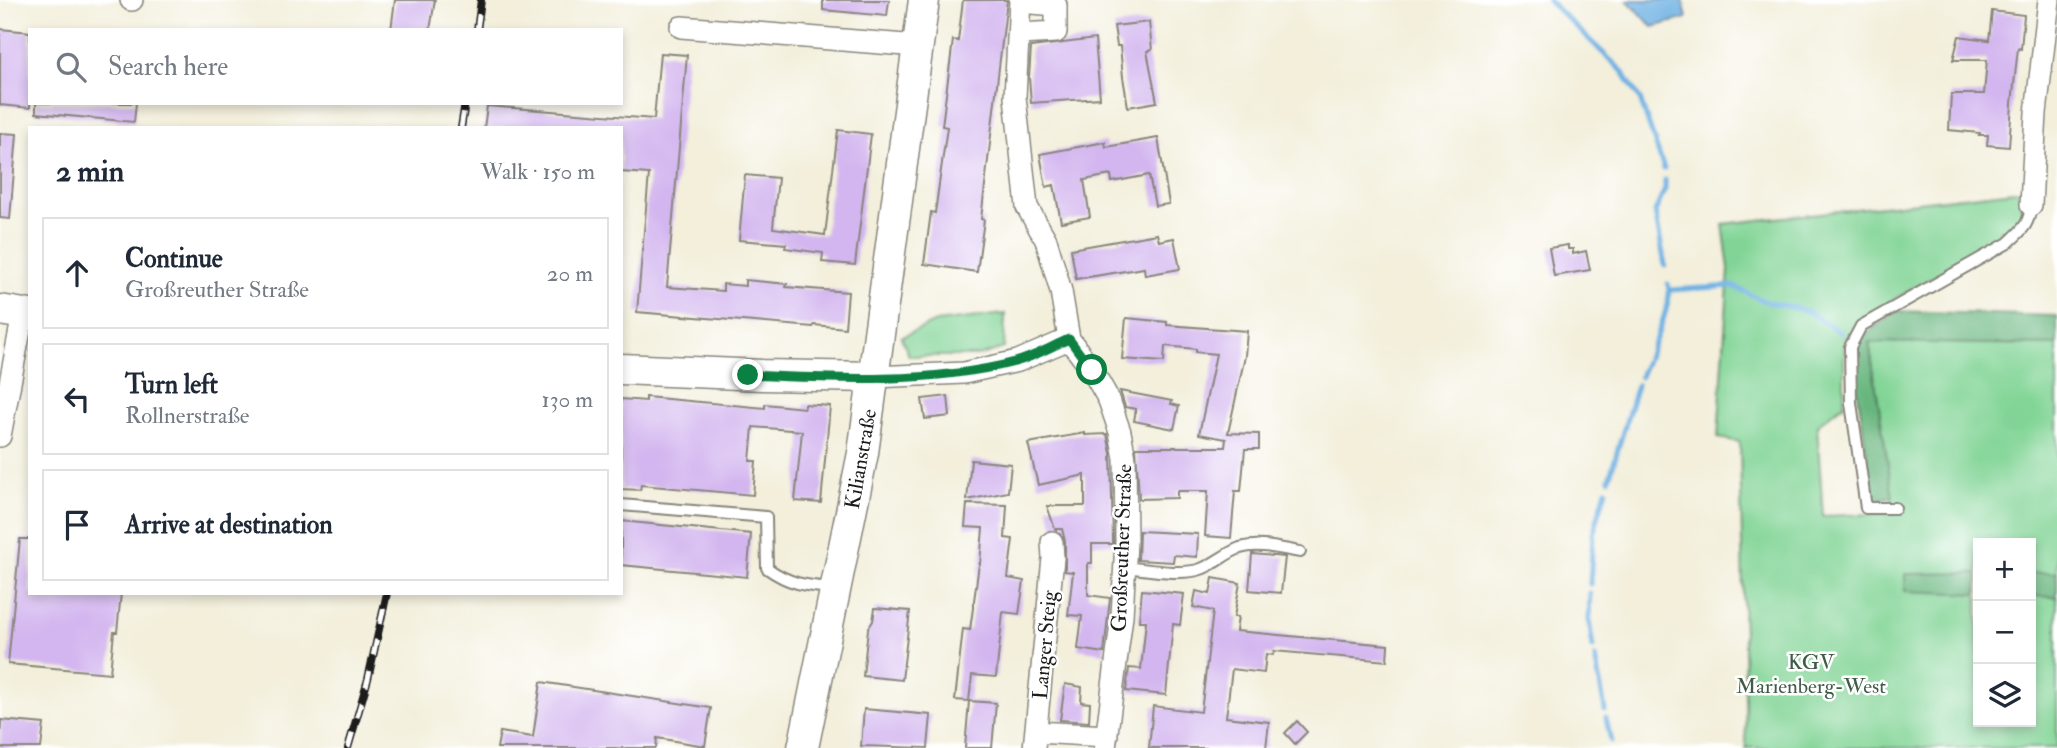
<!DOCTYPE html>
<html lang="en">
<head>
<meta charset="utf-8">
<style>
	body { margin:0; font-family:"IM FELL Double Pica",serif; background:#f6f6f7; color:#1f2937 }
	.controls { position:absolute; right:21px; bottom:21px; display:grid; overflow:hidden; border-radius:0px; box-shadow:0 4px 10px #0003 }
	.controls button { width:63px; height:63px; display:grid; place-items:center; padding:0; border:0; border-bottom:2px solid #e0e1e3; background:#fff; color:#1f2937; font:35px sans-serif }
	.stop { position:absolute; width:21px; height:21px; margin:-16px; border:5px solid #0b8043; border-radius:50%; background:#fff }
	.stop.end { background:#0b8043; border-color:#fff; box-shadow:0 2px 7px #0008 }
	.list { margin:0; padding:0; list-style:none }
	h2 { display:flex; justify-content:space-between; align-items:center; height:91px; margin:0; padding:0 28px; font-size:30px }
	h2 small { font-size:23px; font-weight:400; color:#747a83 }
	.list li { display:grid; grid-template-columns:46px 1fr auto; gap:21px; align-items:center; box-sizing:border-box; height:112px; margin:0 14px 14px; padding:0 14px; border:2px solid #e0e1e3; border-radius:0px }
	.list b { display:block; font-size:26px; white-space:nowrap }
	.list p { margin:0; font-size:23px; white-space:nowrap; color:#747a83 }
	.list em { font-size:23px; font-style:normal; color:#747a83 }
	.icon { flex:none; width:38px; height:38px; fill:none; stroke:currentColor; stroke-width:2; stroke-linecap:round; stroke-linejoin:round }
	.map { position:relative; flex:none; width:2057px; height:748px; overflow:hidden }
	.search { position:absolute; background:#fff; box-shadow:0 4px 10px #0003; left:28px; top:28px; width:595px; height:77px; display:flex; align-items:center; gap:18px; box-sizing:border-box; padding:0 24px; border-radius:0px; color:#747a83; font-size:26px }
	.panel { position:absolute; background:#fff; box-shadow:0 4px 10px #0003; left:28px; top:126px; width:595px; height:469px; border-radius:0px }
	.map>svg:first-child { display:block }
	.green { fill:#81d495; stroke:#4e7858; stroke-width:2; fill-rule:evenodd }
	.forest { fill:#68b67e; stroke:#42694d; stroke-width:2 }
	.water { fill:#6eb1e3; stroke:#456680; stroke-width:2 }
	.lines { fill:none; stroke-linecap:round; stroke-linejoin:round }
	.stream { stroke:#6eb1e3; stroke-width:5 }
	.building { fill:#d3b6ef }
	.lane-casing { stroke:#88867c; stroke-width:14 }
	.street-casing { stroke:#88867c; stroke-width:24 }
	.secondary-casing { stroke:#88867c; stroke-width:33 }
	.lane { stroke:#fff; stroke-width:10 }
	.street { stroke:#fff; stroke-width:21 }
	.secondary { stroke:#fff; stroke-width:30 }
	.rail-casing { stroke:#1c1c1c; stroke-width:8 }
	.rail { stroke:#fff; stroke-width:5; stroke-dasharray:16; stroke-linecap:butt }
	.route { stroke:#0b8043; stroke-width:9 }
	.labels { text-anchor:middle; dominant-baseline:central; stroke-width:5; stroke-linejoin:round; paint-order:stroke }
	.street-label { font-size:21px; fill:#1c1c1c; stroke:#fff }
	.park-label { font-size:21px; fill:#3f5c46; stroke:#fff }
</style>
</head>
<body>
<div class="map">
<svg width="2057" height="748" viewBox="0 0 2057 748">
	<rect width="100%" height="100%" fill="#fff"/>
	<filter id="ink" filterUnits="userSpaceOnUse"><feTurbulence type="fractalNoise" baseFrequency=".0143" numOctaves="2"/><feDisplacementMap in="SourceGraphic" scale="14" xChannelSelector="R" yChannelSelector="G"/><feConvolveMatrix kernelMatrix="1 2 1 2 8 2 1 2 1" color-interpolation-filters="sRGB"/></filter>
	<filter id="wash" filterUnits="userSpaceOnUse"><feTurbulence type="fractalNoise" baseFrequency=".00686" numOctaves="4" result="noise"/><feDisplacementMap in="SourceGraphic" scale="28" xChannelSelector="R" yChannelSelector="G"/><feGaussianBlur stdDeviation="1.57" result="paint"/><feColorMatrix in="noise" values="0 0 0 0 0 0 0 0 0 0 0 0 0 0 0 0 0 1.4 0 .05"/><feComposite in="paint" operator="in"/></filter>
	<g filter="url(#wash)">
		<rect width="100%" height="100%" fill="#f3efdb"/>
		<path class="green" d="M2024,190l-3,33 -22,19 -34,17 -88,50 -33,30v65l-27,21 6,91 71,-3 -25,-171 188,3v403h-311l-6,-306 -22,-4 11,-169 -6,-45zM1978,543h53v179h-53z
			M1005,314l-1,34 -26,8h-69l-8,-19 35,-15z"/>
		<path class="forest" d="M1895,311l162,5v29l-188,-3 24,155 -20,3 -19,-134 7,-28z
			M1978,573v21l-73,-3v-17z
			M2031,573h26v24l-26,-1z"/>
		<path class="water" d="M1627,0h56l4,18 -34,9z"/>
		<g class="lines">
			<path class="stream" d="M1548,0l75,72 17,27 24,70
				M1665,180v9l-10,23 10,53
				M1670,290l63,-4 31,15 43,10 34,22
				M1640,377c8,-22 34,-72 28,-93
				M1609,479l28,-94
				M1590,584l3,-50 13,-44
				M1590,593l-1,27 4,28
				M1595,657l10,53
				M1606,718l5,23"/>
		</g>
		<g id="blocks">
			<path class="building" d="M395,0h40l-5,30h-39z
				M823,0h66l-2,16 -64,-6z
				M963,0h44l-26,219 3,1 -7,52 -53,-8 7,-52 4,1 12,-86 -5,-1 11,-86 5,1z
				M1992,11l32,4 -3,34 -3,-1 -6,55 -3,44 -22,-2 1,-10h-9l1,-2 -31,-3 2,-36h33l3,-34h-34l6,-24 30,4z
				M1149,22l3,28 -5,1 10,51 -29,5 -5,-30 -3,-31h-3l-3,-20z
				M0,29l30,3v76l-30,-3z
				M1095,39l5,59 -69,5 -2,-26 2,-30z
				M660,53l27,2 -20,232 56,4v-7l22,2v-6l42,4 -1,3 62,5 -3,36 -31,-3 -1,2 -176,-15 12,-138 -28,-2v-44h-137l3,-22 167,13z
				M36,103h100l-2,19 -98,-9z
				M838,130l33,4 -16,131 -33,-3 1,-9 -38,-5 1,-4 -47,-4 6,-65 33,3 -5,50 52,7z
				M0,133l17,1 -7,85 -10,-1z
				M1158,138l11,66 -14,2 -6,-31 -37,7 -1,-7 -27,5 6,37 -29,5 -7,-37 -8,2 -6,-33 65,-12 1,5z
				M1157,234l2,7 15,-3 6,31 -35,6 -1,-7 -68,11 -5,-30z
				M1568,245v4h5v5l13,-3 4,19 -36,6 -5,-28z
				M1126,318l41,4v3l80,6 -2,25 -17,77 31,1v15h-14l-4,42h-6l-4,47 -26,-2 3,-45h-31v7l-38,1 -3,-52h89l1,-8 -27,-5 17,-80 -20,-2v-3l-31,-3 -1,16 -42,-3z
				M1120,391l52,10 -1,3 8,2 -5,23 -40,-8 2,-12 -11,-2z
				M948,396l2,20 -25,3 -3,-20z
				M646,397l119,11v-4l39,4v-4l26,2 -9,97 -26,-2 7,-70 -49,-4 -3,34h6l-3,34 -112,-10 -1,5 -19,-1v-90l25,2z
				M1085,433v2l22,-1 4,19 2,91h-21v19h-4v32l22,3 -6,55 -26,-4 4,-33 -14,-1 5,-43 -8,-1v-30l-3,-12h-7l-8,-23h38v-31l-47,10 -10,-42z
				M971,460l40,4 -3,28 -41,8z
				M967,504l40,1 -2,33 8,1 -5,39 16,3 -5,33 -16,-2 -7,65 -24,-2 -3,26 -14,-1 8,-71 7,1 9,-66h1l3,-36 -18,-1z
				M621,521l130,13 -4,43 -126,-12z
				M1139,531l59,3 -1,23 -23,-2 -1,7 -35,-2z
				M20,539h10v54h91l-4,39h-3l-4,41 -102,-9z
				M1252,554l33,3 -4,36 -32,-3z
				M1213,578l27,5 -6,34h4l-2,14 152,14 -1,16 -113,-10 -1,4 -7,-1 -2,19 -32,-4 -6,48 43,5 -3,26h-117l4,-42 48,6 12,-101 -20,-4 3,-16 14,3z
				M1142,590l42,4 -4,31 -7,-1 -7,71 -40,-4 3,-23 12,1 5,-48h-7z
				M875,608l35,3 -8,69 -39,-4 5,-47 5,-8z
				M541,682l170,26 -6,38 -48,-8 -1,10h-159l3,-16 33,5z
				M1065,684l17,3 -1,15 9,1 -1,19 -29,-2z
				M969,701l27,2 -4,45h-27z
				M864,709l67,6 -3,33 -67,-2z
				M1,720l43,4 -3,24h-41z
				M1297,721l10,11 -12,12 -10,-11z"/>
		</g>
	</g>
	<g filter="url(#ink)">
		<use href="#blocks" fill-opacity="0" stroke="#88867c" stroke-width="2"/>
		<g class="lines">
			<g class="lane-casing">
				<path id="lane" d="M621,505l145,12 1,51c22,16 39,18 65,20
					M1895,508h-29l-15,-105 -1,-56 11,-21 147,-83c15,-14 21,-18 23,-38
					M1124,567c22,2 57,9 77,2 14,-5 25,-16 39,-21 19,-6 41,1 60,4"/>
			</g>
			<g class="street-casing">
				<path id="street" d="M131,0h1
					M1020,0l-5,97 12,110 19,33 15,51 8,48 23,31 17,30 11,32 5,26 1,84 -4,74 -17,132
					M681,27l237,19
					M1019,34l37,-2v-27l-36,-3
					M2031,205l5,-92 13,-113
					M874,377l90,-4 54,-12 51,-22
					M0,436l23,-122
					M1036,732l71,4
					M1034,748l19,-190 -1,-16"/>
			</g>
			<g class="secondary-casing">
				<path id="secondary" d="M0,310l30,5
					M621,369l141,6 112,2
					M803,748l60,-295 61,-453"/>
			</g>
			<use href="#lane" class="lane"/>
			<use href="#street" class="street"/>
			<use href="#secondary" class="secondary"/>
			<g class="rail-casing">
				<path id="rail" d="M477,30l4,-30
					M461,128l4,-25
					M348,748l20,-69 19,-86"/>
			</g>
			<use href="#rail" class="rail"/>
		</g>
	</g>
	<g class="lines" filter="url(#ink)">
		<path class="route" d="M748,375c85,4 184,9 267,-13 19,-5 37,-16 54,-23l23,31"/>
	</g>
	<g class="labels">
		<g class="street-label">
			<text transform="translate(861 459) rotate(-80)">Kilianstraße</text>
			<text transform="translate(1122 548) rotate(-88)">Großreuther Straße</text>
			<text transform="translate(1045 645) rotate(-85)">Langer Steig</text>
		</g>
		<g class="park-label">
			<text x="1811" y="662">KGV<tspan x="1811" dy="24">Marienberg-West</tspan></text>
		</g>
	</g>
</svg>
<div class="controls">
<button>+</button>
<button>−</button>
<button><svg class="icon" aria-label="layers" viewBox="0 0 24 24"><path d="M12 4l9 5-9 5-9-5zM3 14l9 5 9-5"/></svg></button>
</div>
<div class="stop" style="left:1092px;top:370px"></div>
<div class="stop end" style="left:748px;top:375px"></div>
<div class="search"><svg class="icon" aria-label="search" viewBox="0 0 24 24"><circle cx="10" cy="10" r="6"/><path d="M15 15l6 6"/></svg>Search here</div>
<section class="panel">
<h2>2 min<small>Walk · 150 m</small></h2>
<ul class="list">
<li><svg class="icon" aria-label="ahead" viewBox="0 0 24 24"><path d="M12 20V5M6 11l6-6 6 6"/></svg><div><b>Continue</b><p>Großreuther Straße</p></div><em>20 m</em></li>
<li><svg class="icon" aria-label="left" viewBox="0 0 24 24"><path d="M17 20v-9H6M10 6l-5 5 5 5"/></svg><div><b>Turn left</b><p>Rollnerstraße</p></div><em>130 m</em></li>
<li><svg class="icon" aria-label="arrive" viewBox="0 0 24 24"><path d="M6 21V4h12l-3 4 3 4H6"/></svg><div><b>Arrive at destination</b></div></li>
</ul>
</section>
</div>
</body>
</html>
